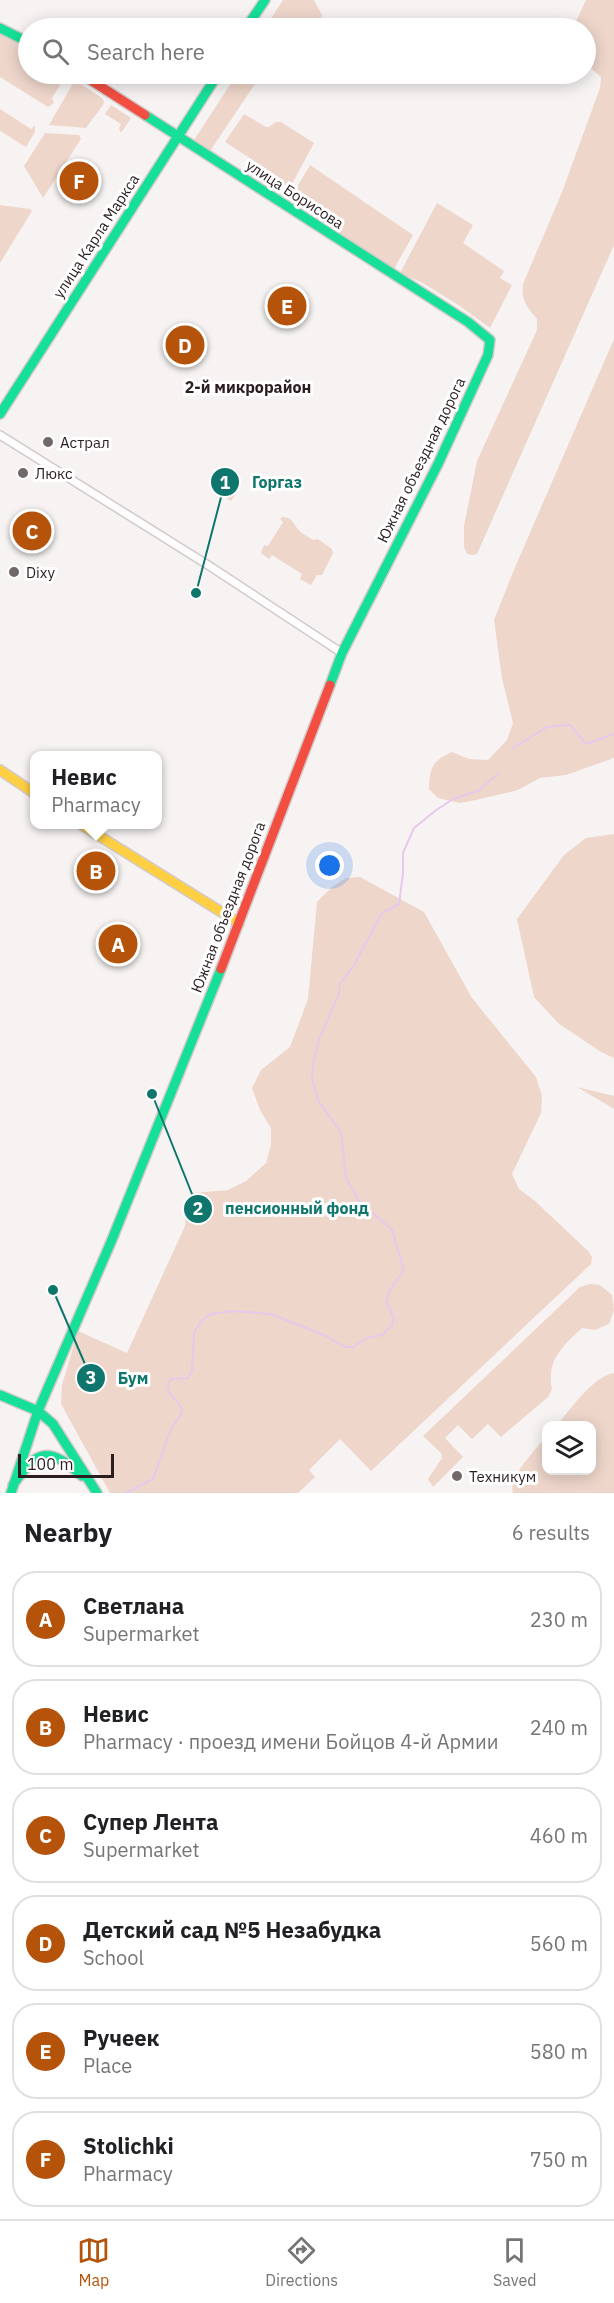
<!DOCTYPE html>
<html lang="en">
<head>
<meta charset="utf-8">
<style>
	body { margin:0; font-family:"IBM Plex Sans",sans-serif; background:#f6f6f6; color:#202124 }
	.controls { position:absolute; right:18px; bottom:18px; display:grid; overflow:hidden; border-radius:12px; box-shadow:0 3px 15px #0003 }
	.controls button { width:54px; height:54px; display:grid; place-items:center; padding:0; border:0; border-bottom:2px solid #e0e0e0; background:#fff; color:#202124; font:30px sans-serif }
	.scale { position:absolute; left:18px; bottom:15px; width:96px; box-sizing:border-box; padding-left:6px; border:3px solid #2b1d20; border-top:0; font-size:16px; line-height:21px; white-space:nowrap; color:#2b1d20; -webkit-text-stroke:4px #fff; paint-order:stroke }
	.you { position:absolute; left:330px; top:866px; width:21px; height:21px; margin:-15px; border:4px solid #fff; border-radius:50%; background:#1a73e8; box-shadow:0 0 0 9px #1a73e833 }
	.badge { display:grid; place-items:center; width:39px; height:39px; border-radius:50%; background:#b45309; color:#fff; font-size:20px; font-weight:700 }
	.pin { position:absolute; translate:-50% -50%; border:3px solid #fff; box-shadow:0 2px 6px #0006 }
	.popup { position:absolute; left:30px; top:751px; width:132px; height:78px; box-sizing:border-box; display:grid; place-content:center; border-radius:12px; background:#fff; filter:drop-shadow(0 2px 4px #0005); font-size:20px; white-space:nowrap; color:#757577 }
	.popup b { font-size:22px; color:#202124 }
	.popup::after { content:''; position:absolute; left:50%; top:100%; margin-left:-12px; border:12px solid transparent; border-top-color:#fff }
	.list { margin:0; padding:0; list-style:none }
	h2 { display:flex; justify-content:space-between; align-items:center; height:78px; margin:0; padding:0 24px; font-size:26px }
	h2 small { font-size:20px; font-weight:400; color:#757577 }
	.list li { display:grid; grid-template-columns:39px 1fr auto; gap:18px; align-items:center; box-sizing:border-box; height:96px; margin:0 12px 12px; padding:0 12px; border:2px solid #e0e0e0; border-radius:24px }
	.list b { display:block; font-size:22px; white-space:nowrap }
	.list p { margin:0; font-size:20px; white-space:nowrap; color:#757577 }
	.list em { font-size:20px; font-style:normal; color:#757577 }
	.icon { flex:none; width:33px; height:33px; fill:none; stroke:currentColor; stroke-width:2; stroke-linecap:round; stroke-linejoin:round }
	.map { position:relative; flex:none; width:614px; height:1493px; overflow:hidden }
	.search { position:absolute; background:#fff; box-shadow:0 3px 15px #0003; left:18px; right:18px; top:18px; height:66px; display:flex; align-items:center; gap:15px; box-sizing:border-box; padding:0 21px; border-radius:33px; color:#757577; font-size:22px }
	.sheet { height:726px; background:#fff }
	nav { display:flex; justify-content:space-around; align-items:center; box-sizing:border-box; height:84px; border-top:2px solid #e0e0e0; background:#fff; font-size:16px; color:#757577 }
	nav a { display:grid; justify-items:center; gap:3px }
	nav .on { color:#b45309 }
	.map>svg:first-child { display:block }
	.green { fill:#eed6cb }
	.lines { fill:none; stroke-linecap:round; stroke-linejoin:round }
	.stream { stroke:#e6c9eb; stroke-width:2 }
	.street-casing { stroke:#d3c9cb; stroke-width:10 }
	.fast-casing { stroke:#d3c9cb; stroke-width:12 }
	.slow-casing { stroke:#d3c9cb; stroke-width:12 }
	.jam-casing { stroke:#d3c9cb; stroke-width:12 }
	.street { stroke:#fefdfd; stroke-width:7 }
	.fast { stroke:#16e098; stroke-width:9 }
	.slow { stroke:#ffcf43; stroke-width:9 }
	.jam { stroke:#f24e42; stroke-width:9 }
	.poi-dot { fill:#72686a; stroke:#fff; stroke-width:2 }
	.labels { text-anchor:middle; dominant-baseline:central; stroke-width:6; stroke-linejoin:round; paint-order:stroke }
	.street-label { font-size:15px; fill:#2b1d20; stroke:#fff }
	.poi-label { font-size:15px; fill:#2b1d20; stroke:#fff; text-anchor:start }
	.neighbourhood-label { font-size:16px; font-weight:bold; fill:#2b1d20; stroke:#fff }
	.leader { fill:none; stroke:#0f766e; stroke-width:2 }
	.callout-dot { fill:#0f766e; stroke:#fff; stroke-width:2 }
	.mark-label { font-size:18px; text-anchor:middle; font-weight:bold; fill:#fff }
	.callout-label { font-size:16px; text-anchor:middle; font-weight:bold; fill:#0f766e; stroke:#fff; stroke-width:6; stroke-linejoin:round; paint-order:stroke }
</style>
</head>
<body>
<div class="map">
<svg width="614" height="1493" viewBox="0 0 614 1493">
	<rect width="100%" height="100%" fill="#f7f3f3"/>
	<path class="green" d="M283,0h31l8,15 -4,13h-42l-4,-3 -2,-5z
		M586,0h28v245l-137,309 -4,1 -6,-1 -3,-7v-21l13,-65 60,-131v-11c-10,-12 -16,-18 -14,-35l39,-92 38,-104 1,-11 -15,-13v-36h-13z
		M0,32l28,14v28h43l-4,7 -5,1 -10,16 2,5 -6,4 -48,-30z
		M237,74h15l6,4 -1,3 -47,70 -16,-11z
		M75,80l27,18 2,4 -1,3 -17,23 -37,-3z
		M111,105l20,13 -10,15 -2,-5 2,-4 -16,-10z
		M0,109l31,20 3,-3 1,1v5l-9,15 -26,-16z
		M244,114l22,13h3l7,-5h5l33,21 -29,54h-5l-21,-15 8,-13 -42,-27z
		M45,133l34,2 2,4 -38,59 -19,-32z
		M310,165l103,70 -19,34 -104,-66 1,-6z
		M437,203l36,22 -10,18 41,28 -4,7 12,7 -22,43 -33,-24 -36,-22 -21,-9z
		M0,205l30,4 2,2 -32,52z
		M614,339v419l-48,17 -26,3 -22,12 -42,10 -16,3 -22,-5 -9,-9c1,-22 3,-28 23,-37l17,7 19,1 19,-20 6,-17 -11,-45 -8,-58 19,-48z
		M218,477l20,13 -7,11 -20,-13z
		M282,517c9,0 10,4 15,11 3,5 12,9 16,12l5,-1 14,10 1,4 -11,22h-5l-6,10 -11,-6 2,-5 -30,-19 -3,4 -8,-6 3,-8 4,1 15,-24 -3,-3z
		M614,834v224l-13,-6 -43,-29 -24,-26 -17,-78 47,-64 22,-17z
		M360,877l64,35 48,86 64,79 6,19 -1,17 -29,61 7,15 16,12 54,51 3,5 -1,7 -220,207 -31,-32 -31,31 6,7 -17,16h-188l-49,-89 1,-19 16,-54 49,22 58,-127 1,-13 7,-20 35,-3 18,-9 20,-18 5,-18v-17l-11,-18 -8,-22 9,-18 29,-23 18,-48 9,-97 15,-15 14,-9z
		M577,1087l37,9v13z
		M590,1284l10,1 12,10 2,15 -5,14 -14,6 -13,-2c-19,18 -36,32 -30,61l-4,8 -47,40 -13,-13 -16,15 -14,-14 -13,13 18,19 -30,30 -5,-8 14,-21 -1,-5 -18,-17 157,-149z
		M612,1373l2,1v119h-101c-5,-16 23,-44 33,-56v33h46v-44l-35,-1c15,-17 32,-44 55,-52z"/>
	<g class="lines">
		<path class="stream" d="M513,748l34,-21 23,-2 16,19 28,-10
			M126,1493l27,-14 18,-50 11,-16v-4c-5,-10 -20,-18 -11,-30l17,-1 4,-7 2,-38 7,-12 10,-7 22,-3 38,3 55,22 19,11h8l13,-9 16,-3 10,-9 2,-8 -8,-16 4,-12 14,-20 -12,-40 -33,-29 -13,-23 -5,-46 -22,-30 -7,-22 1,-15 6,-26 20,-45 1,-10 14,-19 28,-52 17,-9 4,-31v-20l11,-25 21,-17 18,-12 25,-8 20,-17"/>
		<g class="street-casing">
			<path id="street" d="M0,435l208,130 134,88"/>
		</g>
		<g class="fast-casing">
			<path id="fast" d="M0,28l28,14
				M246,28l19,-28
				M145,115l323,207 22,18 -2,15 -50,109 -96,189 -12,32
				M0,414l218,-340
				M0,1395l38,16 15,13 44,69
				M38,1411l73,-169 110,-273
				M13,1485c24,-36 36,-39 69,-9
				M11,1493l27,-82"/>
		</g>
		<g class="slow-casing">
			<path id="slow" d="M0,770l34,23
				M80,824l159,99"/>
		</g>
		<g class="jam-casing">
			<path id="jam" d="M81,74l64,41
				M221,969l109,-284"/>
		</g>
		<use href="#street" class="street"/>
		<use href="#fast" class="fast"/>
		<use href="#slow" class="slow"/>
		<use href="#jam" class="jam"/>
	</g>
	<g class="poi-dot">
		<circle cx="48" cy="442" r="6"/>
		<circle cx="23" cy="473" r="6"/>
		<circle cx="14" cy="572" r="6"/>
		<circle cx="457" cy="1476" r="6"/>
	</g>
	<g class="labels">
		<g class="street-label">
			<text transform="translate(295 194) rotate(33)">улица Борисова</text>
			<text transform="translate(96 236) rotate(-57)">улица Карла Маркса</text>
			<text transform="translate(421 460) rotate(-64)">Южная объездная дорога</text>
			<text transform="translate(228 907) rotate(-69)">Южная объездная дорога</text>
		</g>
		<g class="poi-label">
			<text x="60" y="442">Астрал</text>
			<text x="35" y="473">Люкс</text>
			<text x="26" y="572">Dixy</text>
			<text x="469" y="1476">Техникум</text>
		</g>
		<g class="neighbourhood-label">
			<text x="248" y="387">2-й микрорайон</text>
		</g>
	</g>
	<path class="leader" d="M196 593L225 482M152 1094L198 1209M53 1290L91 1378"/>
	<g class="callout-dot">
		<circle cx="196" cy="593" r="6"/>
		<circle cx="152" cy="1094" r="6"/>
		<circle cx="53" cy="1290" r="6"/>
		<circle cx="225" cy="482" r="15"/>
		<circle cx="198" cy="1209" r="15"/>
		<circle cx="91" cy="1378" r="15"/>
	</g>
	<g class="mark-label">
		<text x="225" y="489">1</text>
		<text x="198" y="1215">2</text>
		<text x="91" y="1384">3</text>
	</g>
	<g class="callout-label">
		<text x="277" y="488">Горгаз</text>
		<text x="297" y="1214">пенсионный фонд</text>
		<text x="133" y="1384">Бум</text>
	</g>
</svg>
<div class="controls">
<button><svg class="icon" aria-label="layers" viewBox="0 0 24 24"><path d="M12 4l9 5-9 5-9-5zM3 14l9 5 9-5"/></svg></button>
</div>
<div class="scale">100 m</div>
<div class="you"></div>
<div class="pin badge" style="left:118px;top:944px">A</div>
<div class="pin badge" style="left:96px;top:871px">B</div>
<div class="popup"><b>Невис</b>Pharmacy</div>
<div class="pin badge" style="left:32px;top:531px">C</div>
<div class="pin badge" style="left:185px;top:345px">D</div>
<div class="pin badge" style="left:287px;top:306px">E</div>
<div class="pin badge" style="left:79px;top:181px">F</div>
<div class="search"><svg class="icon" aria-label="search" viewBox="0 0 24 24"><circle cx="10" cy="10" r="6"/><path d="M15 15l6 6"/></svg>Search here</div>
</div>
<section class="sheet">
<h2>Nearby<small>6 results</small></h2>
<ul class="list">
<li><span class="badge">A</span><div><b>Светлана</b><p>Supermarket</p></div><em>230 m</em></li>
<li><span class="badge">B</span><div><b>Невис</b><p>Pharmacy · проезд имени Бойцов 4-й Армии</p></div><em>240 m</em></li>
<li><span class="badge">C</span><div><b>Супер Лента</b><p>Supermarket</p></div><em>460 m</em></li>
<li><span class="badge">D</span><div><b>Детский сад №5 Незабудка</b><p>School</p></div><em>560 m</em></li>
<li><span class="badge">E</span><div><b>Ручеек</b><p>Place</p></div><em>580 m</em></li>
<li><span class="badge">F</span><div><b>Stolichki</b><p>Pharmacy</p></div><em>750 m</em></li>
</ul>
</section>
<nav>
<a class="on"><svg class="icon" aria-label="map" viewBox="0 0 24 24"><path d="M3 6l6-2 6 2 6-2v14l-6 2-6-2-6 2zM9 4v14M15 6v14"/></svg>Map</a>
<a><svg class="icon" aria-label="directions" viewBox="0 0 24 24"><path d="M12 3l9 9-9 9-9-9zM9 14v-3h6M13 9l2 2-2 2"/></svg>Directions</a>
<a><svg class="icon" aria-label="saved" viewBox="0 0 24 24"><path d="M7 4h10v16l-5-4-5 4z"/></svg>Saved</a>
</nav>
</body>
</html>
